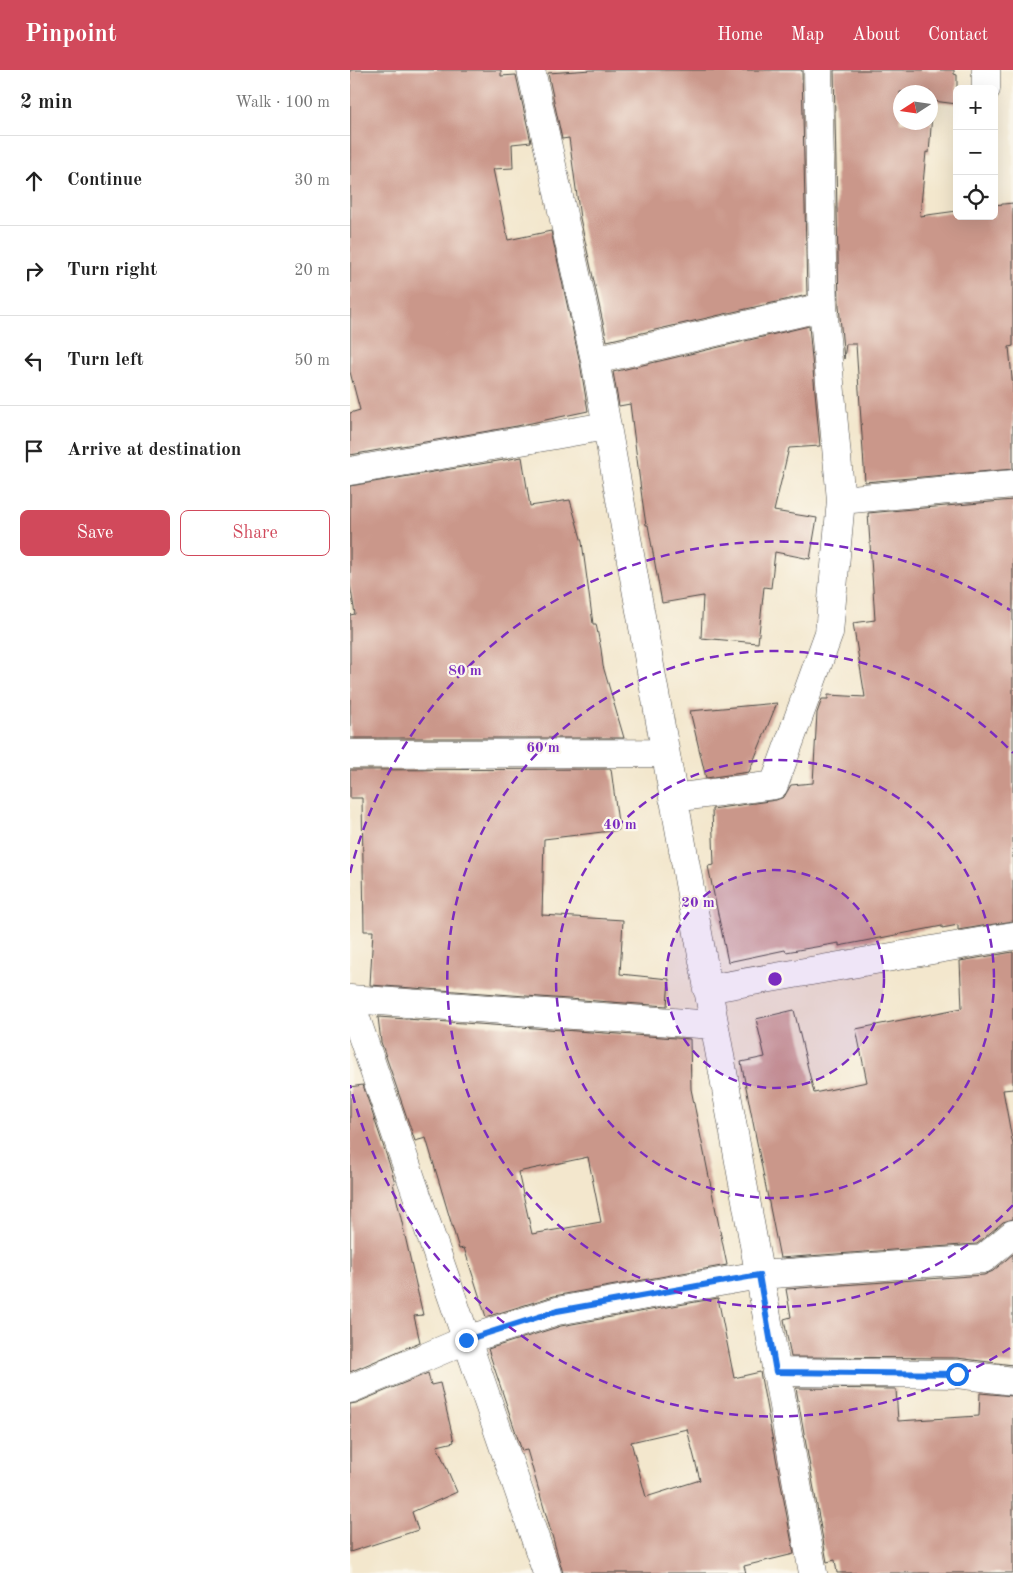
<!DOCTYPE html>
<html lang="en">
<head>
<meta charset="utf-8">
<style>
	body { margin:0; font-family:"Old Standard TT",serif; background:#f2f2f2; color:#222 }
	.controls { position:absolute; right:15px; top:15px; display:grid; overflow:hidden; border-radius:8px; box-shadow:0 5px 20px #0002 }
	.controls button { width:45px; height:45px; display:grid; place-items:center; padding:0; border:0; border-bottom:1px solid #e0e0e0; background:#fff; color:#222; font:25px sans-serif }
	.compass { position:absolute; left:543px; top:15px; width:45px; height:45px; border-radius:50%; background:#fff; box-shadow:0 5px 20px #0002; rotate:258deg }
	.stop { position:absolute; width:15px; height:15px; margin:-11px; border:4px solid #1a73e8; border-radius:50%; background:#fff }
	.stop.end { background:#1a73e8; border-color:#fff; box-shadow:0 1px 5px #0008 }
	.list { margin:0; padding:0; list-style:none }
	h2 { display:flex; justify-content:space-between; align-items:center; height:65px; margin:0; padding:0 20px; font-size:21px }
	h2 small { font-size:16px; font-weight:400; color:#767676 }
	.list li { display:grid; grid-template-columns:32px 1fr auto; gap:15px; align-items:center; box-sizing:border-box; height:90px; padding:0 20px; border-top:1px solid #e0e0e0 }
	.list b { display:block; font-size:19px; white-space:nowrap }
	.list em { font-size:16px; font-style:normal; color:#767676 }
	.actions { display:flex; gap:10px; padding:15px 20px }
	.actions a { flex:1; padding:11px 0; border:1px solid #d1495b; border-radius:8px; text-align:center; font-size:18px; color:#d1495b }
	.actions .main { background:#d1495b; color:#fff }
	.icon { flex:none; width:28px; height:28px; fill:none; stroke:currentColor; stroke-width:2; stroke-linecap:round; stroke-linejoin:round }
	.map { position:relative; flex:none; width:663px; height:1503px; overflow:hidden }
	header { display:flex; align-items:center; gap:30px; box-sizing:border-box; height:70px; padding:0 25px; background:#d1495b; color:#fff }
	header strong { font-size:24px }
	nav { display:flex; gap:28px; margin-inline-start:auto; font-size:18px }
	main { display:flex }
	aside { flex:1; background:#fff }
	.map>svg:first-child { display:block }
	.building { fill:#ca978a; fill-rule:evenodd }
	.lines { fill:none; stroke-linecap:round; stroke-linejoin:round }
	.street-casing { stroke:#494743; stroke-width:29 }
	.street { stroke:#fff; stroke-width:28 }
	.route { stroke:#1a73e8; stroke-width:6 }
	.ring { fill:none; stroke:#7b2cbf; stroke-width:2.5; stroke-dasharray:9 6 }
	.centre { fill:#7b2cbf; stroke:#fbf7ec; stroke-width:2.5 }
	.ring-label { font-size:15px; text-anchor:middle; font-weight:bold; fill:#7b2cbf; stroke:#fbf7ec; stroke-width:4.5; stroke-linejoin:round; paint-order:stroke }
</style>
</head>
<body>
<header>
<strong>Pinpoint</strong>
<nav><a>Home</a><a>Map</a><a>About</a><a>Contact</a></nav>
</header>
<main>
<aside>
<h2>2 min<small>Walk · 100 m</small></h2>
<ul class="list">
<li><svg class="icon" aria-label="ahead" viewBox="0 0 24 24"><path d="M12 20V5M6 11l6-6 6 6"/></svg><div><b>Continue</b></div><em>30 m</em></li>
<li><svg class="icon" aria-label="right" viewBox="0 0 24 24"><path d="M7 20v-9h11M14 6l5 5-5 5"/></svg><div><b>Turn right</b></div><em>20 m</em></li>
<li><svg class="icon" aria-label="left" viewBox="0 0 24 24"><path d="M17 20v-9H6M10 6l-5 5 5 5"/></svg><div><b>Turn left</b></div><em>50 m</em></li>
<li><svg class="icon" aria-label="arrive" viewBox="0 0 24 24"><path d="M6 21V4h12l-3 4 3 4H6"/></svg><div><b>Arrive at destination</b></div></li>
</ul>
<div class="actions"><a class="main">Save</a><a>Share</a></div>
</aside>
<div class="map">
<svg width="663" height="1503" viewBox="0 0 663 1503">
	<rect width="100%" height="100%" fill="#fbf7ec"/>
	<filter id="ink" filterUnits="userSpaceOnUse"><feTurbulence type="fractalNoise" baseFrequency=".02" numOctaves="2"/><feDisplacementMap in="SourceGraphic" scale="10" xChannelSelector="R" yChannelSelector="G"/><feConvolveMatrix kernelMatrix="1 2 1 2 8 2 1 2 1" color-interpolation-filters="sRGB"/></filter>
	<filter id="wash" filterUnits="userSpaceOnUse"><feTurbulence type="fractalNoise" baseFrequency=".0096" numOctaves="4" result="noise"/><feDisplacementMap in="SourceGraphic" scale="20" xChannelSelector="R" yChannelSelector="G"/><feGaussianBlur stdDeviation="1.12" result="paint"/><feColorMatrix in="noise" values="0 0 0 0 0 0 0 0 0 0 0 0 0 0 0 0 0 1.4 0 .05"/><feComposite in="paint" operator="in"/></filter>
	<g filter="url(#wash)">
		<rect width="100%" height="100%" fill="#f3e7cd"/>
		<g id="blocks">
			<path class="building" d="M0,0h151v6l15,-1 15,67 -19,2 1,24 -20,1 15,71 43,-9 29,132 8,48 -71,15 -167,29v-42l10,-3 -10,-38z
				M241,0h211l5,225 -200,46 -27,-123 -11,-80 -7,1 -14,-66z
				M484,0h120v4l3,1v29l-24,-3 -4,52 -3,-1 -6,64 37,-5v5h37v-11l19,-2v143l-4,1 4,41v81l-148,13 -9,-138h-10l-2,15 -5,-53zM550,22h30v30h-30z
				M459,256l11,120 -31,2 -15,63 43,7 -7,41 -35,-7 -4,36 -7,-1 -6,56 -57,-5 2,-42 -41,7 -14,-78h-2l-4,-27 -12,-94 -11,2 -6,-34z
				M172,387l8,49 40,-6 12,42 11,82h3l5,25 2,17 21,72h-274v-123l5,-1 -5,-30v-98z
				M663,430v421l-55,9v-5l-16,3v-2l-103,20v-3l-53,9 -1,-2 -57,12 -20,-96 6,-1 -2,-56 64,-9 8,-3 7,-12 22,-2 4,-70 5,-14h6v-4l37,2 -12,-74 22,-3 -7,-107z
				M427,633l-28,69 -43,6 -16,-67z
				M261,699l8,61 -75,9 -2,76 81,5 -3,54 49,5 -2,27 -297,-21 3,-54h-9l-2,-133h-12v-28z
				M663,882v137l-10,1 10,55v74l-10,3 -26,22 -197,14 -39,-196 24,-5 -9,-38 38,-9 20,83 53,-11 -11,-53 106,-21 -2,-47z
				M28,947l312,22 1,50 36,176 -173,31 -68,21 -22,-69 -5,1 -33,-111 -11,3 -34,-99zM238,1087l13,65 -69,12 -14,-62z
				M13,1015l29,87 3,11h-2l30,132 -9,1 6,26 -70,30v-285z
				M663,1184v111l-56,-7 -166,-1 -7,-38 7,-2 -5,-28 198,-14 9,-4z
				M368,1228l16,80 26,-6 34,182 -50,12 2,7h-183l-36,-123 -5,1 -34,-102 73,-23zM337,1359l13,51 -54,17 -15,-55z
				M78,1303l3,12 9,-2 14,59 -17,4 20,46 -45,20 6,18 -68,22v-148l6,-1z
				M446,1318l100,1 2,32 81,-5 1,-23 33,3v177h-176l-2,-13 -8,2z"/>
		</g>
	</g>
	<g filter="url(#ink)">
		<use href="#blocks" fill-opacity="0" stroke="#494743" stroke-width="1"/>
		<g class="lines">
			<g class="street-casing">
				<path id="street" d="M181,0l64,290 218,1213
					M636,0v19
					M245,290l228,-53
					M0,401l256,-45
					M491,430l172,-16
					M0,684l314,-1
					M323,728l101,-13 55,-152 12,-133 -18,-193 -5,-237
					M357,919l306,-53
					M0,929l364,26
					M0,931l197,572
					M426,1302l181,2 56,7
					M0,1319l116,-49 91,-29 202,-36 224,-16 30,-25"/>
			</g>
			<use href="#street" class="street"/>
		</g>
	</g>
	<g class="lines" filter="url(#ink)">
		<path class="route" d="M116,1270l91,-29 202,-36 17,97 181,2"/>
	</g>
	<circle cx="425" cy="909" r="109" fill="#7b2cbf" fill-opacity=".12"/>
	<g class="ring">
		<circle cx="425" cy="909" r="109"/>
		<circle cx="425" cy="909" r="219"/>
		<path d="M663 1135A328 328 0 1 1 663 683"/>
		<path d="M660 1278A438 438 0 0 1 0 1015M0 803A438 438 0 0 1 660 540"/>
	</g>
	<circle cx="425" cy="909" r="8" class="centre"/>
	<g class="ring-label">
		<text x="115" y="605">80 m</text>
		<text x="193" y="682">60 m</text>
		<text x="270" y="759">40 m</text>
		<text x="348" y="837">20 m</text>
	</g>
</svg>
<div class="controls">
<button>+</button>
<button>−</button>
<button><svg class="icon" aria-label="locate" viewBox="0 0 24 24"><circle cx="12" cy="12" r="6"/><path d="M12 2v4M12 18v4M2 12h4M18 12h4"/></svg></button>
</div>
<svg class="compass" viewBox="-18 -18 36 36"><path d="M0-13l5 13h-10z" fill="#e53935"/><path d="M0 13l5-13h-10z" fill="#767676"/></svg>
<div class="stop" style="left:607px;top:1304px"></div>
<div class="stop end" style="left:116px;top:1270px"></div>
</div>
</main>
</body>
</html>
